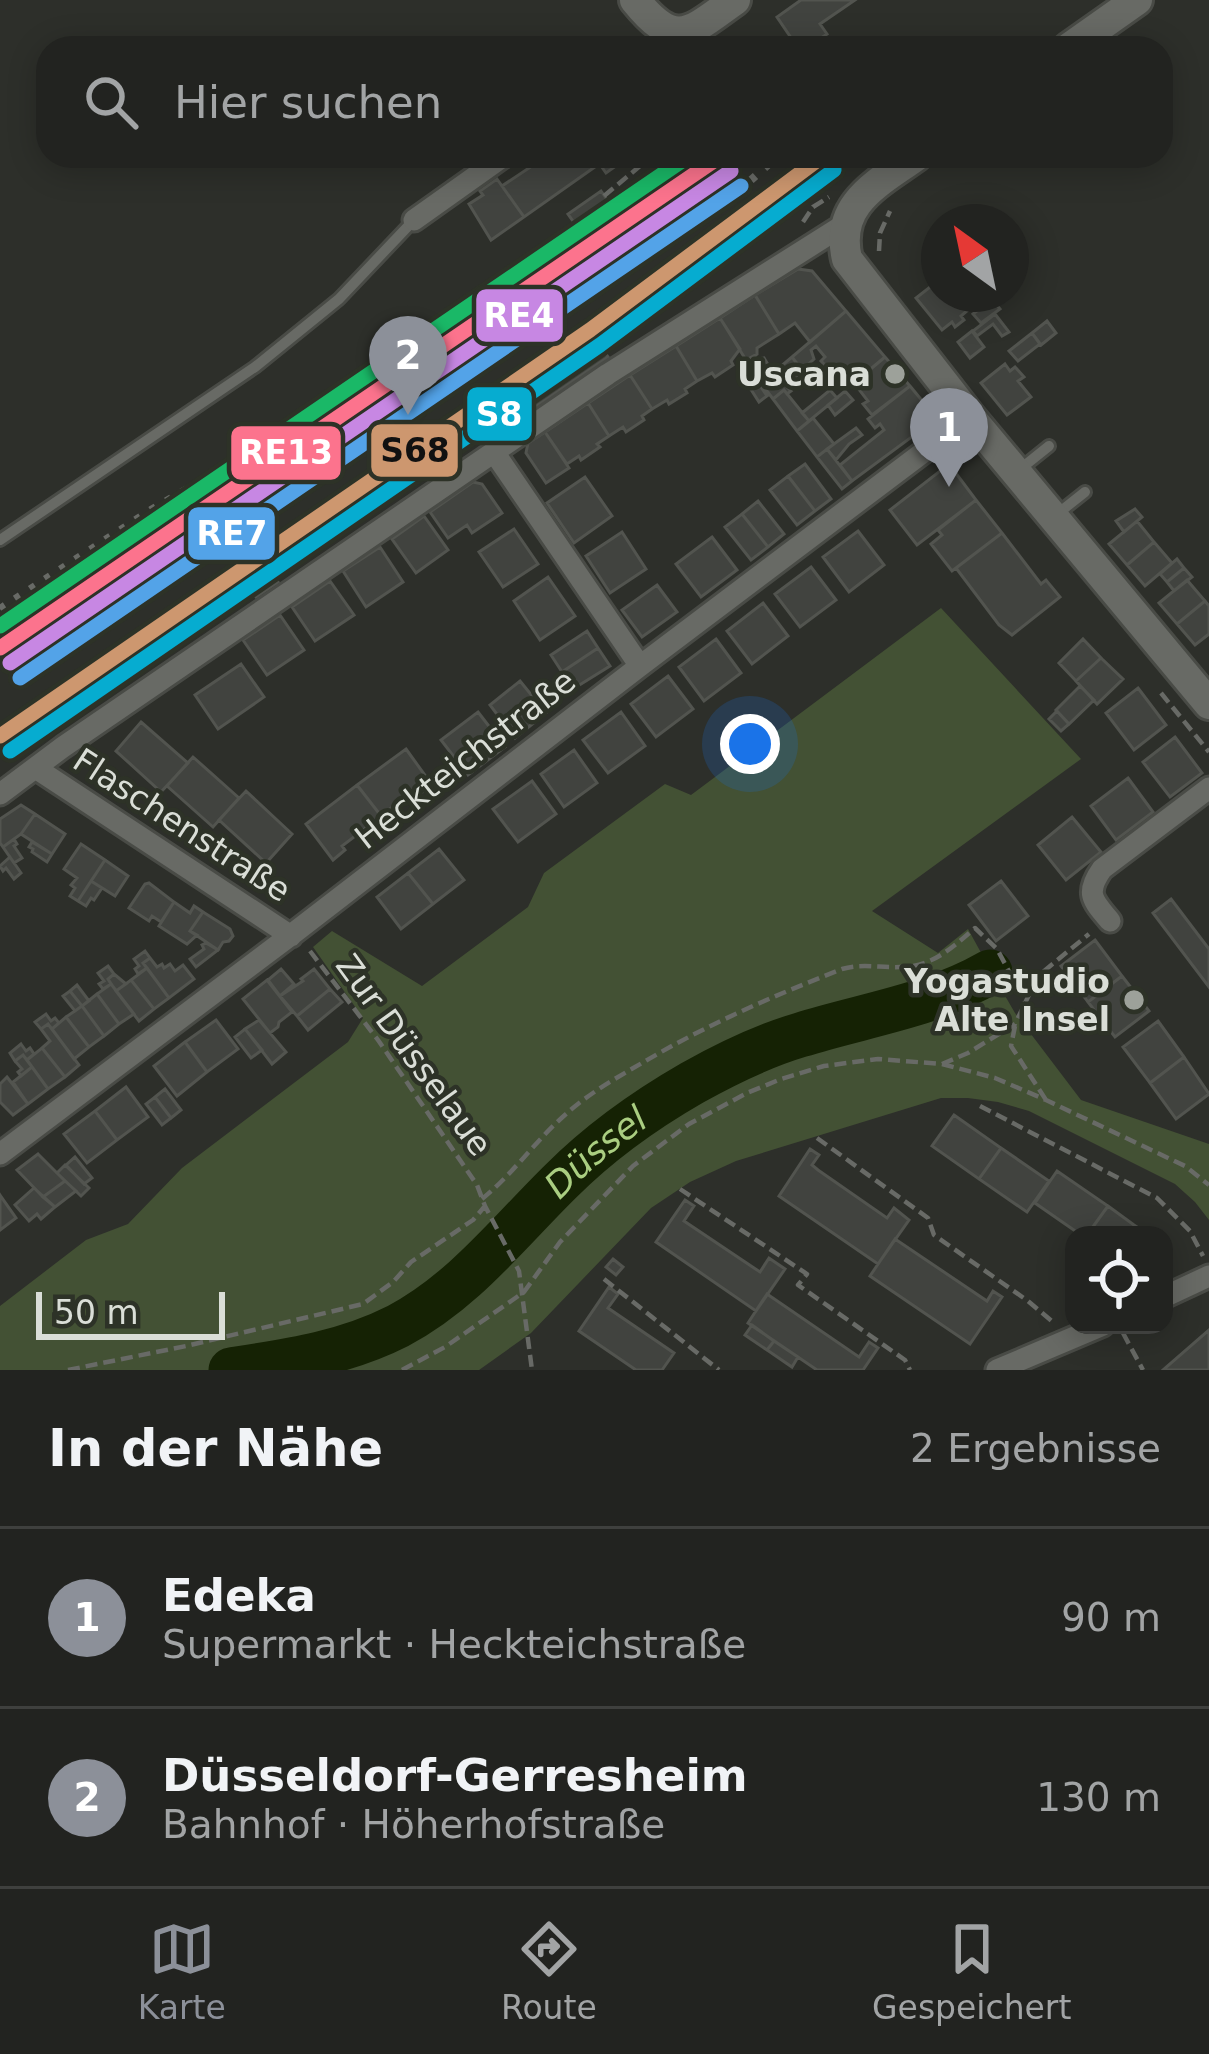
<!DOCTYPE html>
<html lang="de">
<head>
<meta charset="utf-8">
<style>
	body { margin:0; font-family:"DejaVu Sans",sans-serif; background:#2e2f2d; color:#f1f3f6 }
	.controls { position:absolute; right:36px; bottom:36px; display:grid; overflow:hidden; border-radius:24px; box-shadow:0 6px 30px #0003 }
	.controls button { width:108px; height:108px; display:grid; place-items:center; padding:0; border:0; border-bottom:3px solid #3f403e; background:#222320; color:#f1f3f6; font:60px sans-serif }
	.compass { position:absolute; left:921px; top:204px; width:108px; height:108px; border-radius:50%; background:#222320; box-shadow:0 6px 30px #0003; rotate:327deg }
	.scale { position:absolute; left:36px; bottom:30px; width:189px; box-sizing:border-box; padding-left:12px; border:6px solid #daded7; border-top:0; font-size:33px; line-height:42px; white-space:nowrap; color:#daded7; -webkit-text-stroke:9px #2d3227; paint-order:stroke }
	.you { position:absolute; left:750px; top:744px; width:42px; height:42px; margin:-30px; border:9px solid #fff; border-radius:50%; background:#1a73e8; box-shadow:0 0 0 18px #1a73e833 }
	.badge { display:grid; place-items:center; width:78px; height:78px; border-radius:50%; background:#8c9099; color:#fff; font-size:39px; font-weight:700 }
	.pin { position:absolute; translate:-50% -99px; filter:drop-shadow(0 3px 6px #0008) }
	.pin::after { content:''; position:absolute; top:63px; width:42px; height:36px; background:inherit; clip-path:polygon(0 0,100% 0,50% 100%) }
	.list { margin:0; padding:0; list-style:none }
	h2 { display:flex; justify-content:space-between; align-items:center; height:156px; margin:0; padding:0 48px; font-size:51px }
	h2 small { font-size:39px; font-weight:400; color:#a2a4a5 }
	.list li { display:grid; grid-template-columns:78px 1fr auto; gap:36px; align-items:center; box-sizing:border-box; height:180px; padding:0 48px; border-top:3px solid #3f403e }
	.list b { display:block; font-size:45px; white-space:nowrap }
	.list p { margin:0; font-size:39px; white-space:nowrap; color:#a2a4a5 }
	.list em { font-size:39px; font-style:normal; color:#a2a4a5 }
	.icon { flex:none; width:66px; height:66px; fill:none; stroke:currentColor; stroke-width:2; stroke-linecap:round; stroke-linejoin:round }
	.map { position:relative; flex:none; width:1209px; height:1370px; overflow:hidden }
	.search { position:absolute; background:#222320; box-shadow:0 6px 30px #0003; left:36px; right:36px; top:36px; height:132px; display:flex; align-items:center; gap:30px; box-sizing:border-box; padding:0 42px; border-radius:36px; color:#a2a4a5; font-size:45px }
	.sheet { height:516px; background:#222320 }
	nav { display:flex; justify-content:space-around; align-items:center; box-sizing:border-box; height:168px; border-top:3px solid #3f403e; background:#222320; font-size:33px; color:#a2a4a5 }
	nav a { display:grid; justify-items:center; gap:6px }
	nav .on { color:#8c9099 }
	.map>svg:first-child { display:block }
	.green { fill:#435134 }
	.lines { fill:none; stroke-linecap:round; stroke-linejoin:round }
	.river { stroke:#152204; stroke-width:45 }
	.building { fill:#41433f; stroke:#52544f; stroke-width:3 }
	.lane-casing { stroke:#494b46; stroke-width:16 }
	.street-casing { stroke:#494b46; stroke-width:27 }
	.secondary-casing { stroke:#494b46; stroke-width:36 }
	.path { stroke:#686a66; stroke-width:4.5; stroke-dasharray:12 6; stroke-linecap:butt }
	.lane { stroke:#686a65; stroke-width:10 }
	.street { stroke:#686a65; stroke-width:21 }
	.secondary { stroke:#686a65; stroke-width:30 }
	.rail { stroke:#686a66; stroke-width:8; stroke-dasharray:6 12; stroke-linecap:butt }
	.rail-1-casing { stroke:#2d3227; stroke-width:24 }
	.rail-2-casing { stroke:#2d3227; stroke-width:24 }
	.rail-3-casing { stroke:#2d3227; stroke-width:24 }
	.rail-4-casing { stroke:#2d3227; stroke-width:24 }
	.rail-5-casing { stroke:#2d3227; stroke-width:24 }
	.rail-6-casing { stroke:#2d3227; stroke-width:24 }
	.rail-1 { stroke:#cd976f; stroke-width:15 }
	.rail-2 { stroke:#06acd0; stroke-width:15 }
	.rail-3 { stroke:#fc738d; stroke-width:15 }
	.rail-4 { stroke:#c787e3; stroke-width:15 }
	.rail-5 { stroke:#1ab867; stroke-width:15 }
	.rail-6 { stroke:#53a3e8; stroke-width:15 }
	.poi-dot { fill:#9da19a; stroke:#2d3227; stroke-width:4.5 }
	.labels { text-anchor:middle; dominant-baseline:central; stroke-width:9; stroke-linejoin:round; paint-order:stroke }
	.poi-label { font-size:33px; font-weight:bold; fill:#daded7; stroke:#2d3227; text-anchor:end }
	.street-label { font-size:33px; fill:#daded7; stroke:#2d3227 }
	.water-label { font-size:36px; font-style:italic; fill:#aace81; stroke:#2d3227 }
	.line-badge { stroke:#2d3227; stroke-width:4.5 }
	.badge-label { font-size:33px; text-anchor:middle; font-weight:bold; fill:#fff }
	.pale-badge-label { font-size:33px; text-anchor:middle; font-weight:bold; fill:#111 }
</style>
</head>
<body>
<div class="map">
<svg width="1209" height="1370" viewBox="0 0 1209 1370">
	<rect width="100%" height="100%" fill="#2d2f2a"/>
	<path class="green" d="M941,608l140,151 -209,152 66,42 30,-24 22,40 -54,25 -160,45 -84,41 -68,43 -63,53 -109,112 -56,36 -66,27 -120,19h-210v-64l86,-66 42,-16 54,-56 166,-126 15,-24 -50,-71 19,-16 90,55 106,-79 16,-34 121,-89 26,11z
		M993,975l22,38 66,87 128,44v76l-14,-18 -20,-18 -146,-73 -31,-9 -30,-4h-27l-205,63 -46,21 -39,26 -120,125 -52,37h-234l83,-13 77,-31 25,-16 33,-23 103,-107 39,-36 44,-31 49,-28 67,-34 189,-56z"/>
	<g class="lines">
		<path class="river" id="s1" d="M231,1370c58,-9 114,-17 167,-44 66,-35 110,-93 163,-145 38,-38 84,-71 131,-98 34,-19 71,-37 108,-48 64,-20 131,-29 190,-63"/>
	</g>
	<path class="building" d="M801,0h54l-35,24 7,10 -21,14h-8l-21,-31z
		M547,156h47l5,8 -75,53 -22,-31z
		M594,156h36l-24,17z
		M497,179l27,38 -33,23 -22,-36 14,-9 -3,-4z
		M601,191l7,10 -33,23 -7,-10z
		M798,269l14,2 34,40 -36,31 -15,-19 -16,11 -24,-39z
		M592,274l7,12 -30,21 -8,-12z
		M939,280v14h17l12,16 -7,6 3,4 -9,7 -3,-5 -10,8 -26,-32z
		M755,295l24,39 -22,14v6l-11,6 -26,-42z
		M560,296l12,17 -120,82 -12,-18z
		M992,299l8,10 -19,14 -8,-9z
		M846,311l39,46 -35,29 -16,-20 -4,4 -9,-9 4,-4 -9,-11 -5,4 3,9 -12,11 -10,-13z
		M995,314l14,18 -7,4 -9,-12 -16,12 -4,-5z
		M720,318l20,31 -9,12 2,4 -18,12 -3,-4 -15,8 -21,-35z
		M1047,321l9,12 -15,12 -9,-12z
		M624,324l7,10 -27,18 -7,-10z
		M972,331l12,16 -14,11 -12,-16z
		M1032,333l8,11 -22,17 -9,-10z
		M593,337l15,20 -122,84 -15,-20z
		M676,346l21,35 -12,8 2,4 -18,11 -2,-4 -15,9 -22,-34z
		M754,356l3,3 7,-1 9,15 -12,10 -15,-23z
		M792,357l12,16 -17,14 4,4 -4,3 -3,-4 -11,9 -12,-16z
		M885,357l25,29 -38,29 -9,-11 5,-3 -14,-18z
		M1005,364l5,7 5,-4 9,10 -6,4 13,16 -24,18 -26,-32z
		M751,372l16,24 -8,6 -16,-25z
		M630,375l22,34 -10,7 2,4 -18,12 -3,-5 -14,9 -21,-33z
		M910,386l23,28 -1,8 -80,59 -12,-16 44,-35 -4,-6 -5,4 -7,-9z
		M784,390l25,31 -12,10 -24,-32z
		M830,390l7,8 -28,23 -7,-8z
		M845,391l8,9 -18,15 -7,-10z
		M588,403l21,33 -12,8 3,3 -19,13 -2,-4 -12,8 -22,-32z
		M813,418l21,26 -17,13 -20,-26z
		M856,428l6,7 -13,9 -13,16 -9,-11z
		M545,432l24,36 -23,15 -20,-30 2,-10z
		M827,449l25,32 -10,8 -25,-32z
		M805,464l26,35 -16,12 -27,-35z
		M949,464l27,36 -59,45 -27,-35z
		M788,476l27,35 -18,14 -27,-35z
		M585,477l27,39 -38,27 -27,-40z
		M473,482l9,2 20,29 -30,20 -5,-8 -19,13 -18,-26z
		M286,492l5,8 -27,19 -5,-8z
		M976,500l26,33 -50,38 -21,-27 11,-9 -4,-5z
		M758,501l26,33 -16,13 -26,-33z
		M1135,509l7,8 -18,15 -8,-11z
		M742,514l26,33 -17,13 -26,-33z
		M424,516l24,34 -32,23 -24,-34z
		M1137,521l17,21 -27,23 -18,-21z
		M514,529l24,35 -35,23 -24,-35z
		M858,531l26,34 -35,27 -26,-35z
		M622,532l24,37 -36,24 -24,-37z
		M1002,533l39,51 5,-4 14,17 -48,38 -13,-10 -43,-57z
		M712,537l25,33 -36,27 -25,-33z
		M1154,542l18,21 -27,23 -18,-21z
		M380,547l23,35 -37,25 -23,-36z
		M1177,559l7,9 -17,14 -7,-8z
		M811,567l25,33 -36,27 -25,-33z
		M1184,568l8,9 -18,14 -7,-9z
		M273,575l5,7 -22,15 -5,-7z
		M548,577l27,39 -35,24 -26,-39z
		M1187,580l18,21 -28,23 -18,-21z
		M330,581l24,34 -39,26 -23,-34z
		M657,585l20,27 -35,25 -20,-27z
		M1205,601l4,5v28l-14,11 -18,-21z
		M763,603l25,33 -36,28 -25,-33z
		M280,615l24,35 -37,25 -24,-35z
		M587,631l11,17 -36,24 -11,-17z
		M716,639l25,34 -37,28 -25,-34z
		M1083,639l18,19 -25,23 -17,-18z
		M598,648l12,18 -37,23 -11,-17z
		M1101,658l22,21 -26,25 -21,-23z
		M241,664l23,33 -46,32 -23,-34z
		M668,676l25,33 -37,28 -25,-33z
		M520,681l26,32 -31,25 -25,-33z
		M1080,686l14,14 -25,24 -13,-14z
		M1138,688l28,37 -32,25 -28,-37z
		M1057,711l12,13 -8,7 -12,-12z
		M478,712l27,35 -37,28 -27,-35z
		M621,712l24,34 -37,27 -25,-33z
		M141,722l47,41 -27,29 -45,-41z
		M1175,737l27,36 -32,24 -27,-35z
		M406,749l26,36 -11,8 -4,-4 -26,19 4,5 -10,8 -28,-36z
		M574,750l23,33 -33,24 -23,-33z
		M193,757l46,41 -26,29 -46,-41z
		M1128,778l25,34 -37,28 -25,-34z
		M532,781l24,33 -38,28 -25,-33z
		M357,785l28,36 -14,10 -4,-4 -25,19 3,4 -12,10 -27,-36z
		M246,791l46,43 -26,29 -47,-43z
		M21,805l14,9 -14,20 -18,13 -3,-4v-24z
		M35,814l30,20 -13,20 -31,-20z
		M1072,817l29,35 -35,28 -28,-35z
		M14,839l3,5 -3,2 8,12 -8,5 -11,-16z
		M32,842l20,12 -5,8 -15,-10 1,-3 -4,-2z
		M81,844l24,16 -27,41 -8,-5 5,-8 -4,-3 6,-7 -13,-9z
		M439,849l25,31 -31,24 -25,-31z
		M10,857l11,16 -7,6 -8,-11 -3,3 -3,-5z
		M105,860l23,16 -13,20 -24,-15z
		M408,873l25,31 -32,25 -24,-32z
		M91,881l11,7 -8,12 -3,-2 -5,8 -8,-5z
		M1001,881l27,35 -32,25 -27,-36z
		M149,883l25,19 -13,20 -9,-6 -3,5 -20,-13 16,-24z
		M1171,899l38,50v38l-56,-74z
		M174,902l16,11 4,-7 9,6 -13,19 7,4 -10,9 -28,-18z
		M203,912l27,17 3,7 -4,5 -6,1 -5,8 -28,-19z
		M1095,940l27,36 -34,26 -27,-36z
		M206,943l12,7 -22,17 -6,-8 14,-10 -2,-4z
		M145,951l5,7 -7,5 4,5 -9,6 -3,-5 4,-3 -5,-7z
		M150,958l7,9 5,-3 2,4 6,-4 5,7 8,-6 11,14 -25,19 -26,-35z
		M108,966l6,8 -6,5 3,5 -8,5 -4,-5 5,-3 -6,-8z
		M147,968l22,30 -15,11 -23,-29z
		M281,969l13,15 -14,12 -12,-16z
		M314,969l16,20 -33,27 -17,-20 23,-15 -2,-2z
		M114,974l12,10 -10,7 -8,-12z
		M1122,976l27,35 -34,26 -27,-35z
		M131,980l23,29 -15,12 -23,-30z
		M267,980l25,32 -13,10 -1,5 -8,6 -27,-34z
		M111,984l23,30 -15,10 -22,-30z
		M77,985l12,16 -7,5 -12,-15z
		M330,989l12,13 -34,28 -11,-14z
		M70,991l12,15 -7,5 -12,-15z
		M97,994l22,30 -15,12 -22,-30z
		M82,1006l22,30 -15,11 -23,-30z
		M46,1014l5,7 4,-3 4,5 -7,6 -4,-5 -7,5 -6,-7z
		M66,1017l23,30 -15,12 -22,-30z
		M216,1020l22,29 -31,23 -22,-30z
		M259,1020l27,32 -14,12 -27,-35z
		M1158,1021l26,36 -34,26 -27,-36z
		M48,1024l31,41 -14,12 -23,-29 8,-7 -9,-12z
		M245,1029l17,21 -11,8 -16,-21z
		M185,1042l22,30 -30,24 -23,-30z
		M21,1044l5,7 4,-3 4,6 -7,6 -4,-5 -8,6 -5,-8z
		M42,1048l23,29 -17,12 -21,-29z
		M23,1055l9,12 -11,9 -3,-4 4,-3 -7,-8z
		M1184,1057l25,37 -33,25 -26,-36z
		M32,1067l16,22 -20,15 -15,-22z
		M7,1077l21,27 -15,11 -13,-13v-18z
		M126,1087l22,30 -31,23 -22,-29z
		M165,1089l16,21 -10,8 -16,-21z
		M155,1097l16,21 -9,7 -16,-21z
		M95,1111l22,29 -30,23 -23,-29z
		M954,1115l47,33 -22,31 -47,-33z
		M1001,1148l48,33 -22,31 -48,-33z
		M810,1149l9,6 -7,10 6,5 69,48 7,-10 15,12 -31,44 -99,-68z
		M38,1154l27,27 -22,16 -26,-27z
		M75,1157l17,21 -8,6 -18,-19z
		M65,1165l24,23 -8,8 -24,-23z
		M1057,1171l51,35 -21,29h-6l-46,-32z
		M65,1181l11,10 -21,16 -12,-10z
		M34,1188l21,19 -14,12 -4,-5 -8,7 -14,-16z
		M0,1195l16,23 -16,12z
		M685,1200l9,6 -10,15 76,51 9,-14 16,11 -29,42 -100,-69z
		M1108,1206l26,19 15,10h-62z
		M895,1239l92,62 6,-10 9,6 -32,47 -100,-68z
		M613,1259l10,8 -7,8 -10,-8z
		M609,1287l9,7 -10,14 66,45 -12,17h-26l-57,-39z
		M767,1294l92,63 10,-15 9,6 -15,22h-46l-69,-47z
		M752,1325l22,16 -7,9 -22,-15z
		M1209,1330v40h-46z
		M774,1341l24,16 -6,10 -25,-17z"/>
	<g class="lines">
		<g class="lane-casing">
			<path id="lane" d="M1019,470l30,-24
				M1056,515l29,-23
				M0,540l255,-173 84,-68 75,-79"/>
		</g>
		<g class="street-casing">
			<path id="street" d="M414,220l90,-64
				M494,452l146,214
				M37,769l254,167
				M0,794l63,-47 545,-373 237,-150
				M1110,921c-18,-21 -25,-28 -8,-52l107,-81
				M0,1154l295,-222 345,-266 330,-249
				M1164,1297l45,-21
				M997,1370l106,-45"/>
		</g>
		<g class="secondary-casing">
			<path id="secondary" d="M635,0c41,51 55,32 100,0
				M1069,48l68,-48
				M916,156c-39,28 -82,48 -69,103l123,158 239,287"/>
		</g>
		<path class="path" d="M631,38l9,10
			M604,196l48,-40
			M803,222l10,-15 16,-10
			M879,251l1,-18 10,-22
			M568,303l28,-20
			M602,352l-3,-4 29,-20
			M1161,693l48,59
			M310,951l68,89 99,145 8,21 34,65 13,99
			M1015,1026l-4,20 35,54
			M942,1064l53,14 51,22 139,66 24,19
			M980,1106l177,92 33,33 13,25
			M817,1138l111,80 6,17 94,66 26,22
			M680,1189l127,85 -9,11 107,75 5,10
			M482,1199c31,-25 54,-59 84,-85 22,-20 50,-36 76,-51 64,-38 131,-67 200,-94 21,-6 37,-1 58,-2 32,0 52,-19 75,-39l22,21 28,52
			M604,1279l115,91
			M1123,1333l20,37
			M68,1370l118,-24 177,-42 30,-22 18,-20 62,-42 12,-14
			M402,1370l43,-23 79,-55 36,-50 73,-76 56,-42 58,-31 34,-14 43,-13 54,-7 64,5 26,-11 47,-29 23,-48 51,-42"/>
		<use href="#lane" class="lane"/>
		<use href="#street" class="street"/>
		<use href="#secondary" class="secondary"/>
		<path class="rail" d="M751,180l27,-24
			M0,609l151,-99 148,-86"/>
		<g class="rail-1-casing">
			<path id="rail-1" d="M0,736l590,-406 233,-174"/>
		</g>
		<g class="rail-2-casing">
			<path id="rail-2" d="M10,751l590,-406 234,-175"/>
		</g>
		<g class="rail-3-casing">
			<path id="rail-3" d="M0,648l721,-492"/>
		</g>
		<g class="rail-4-casing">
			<path id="rail-4" d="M10,663l721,-492"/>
		</g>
		<g class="rail-5-casing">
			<path id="rail-5" d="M0,626l689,-470"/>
		</g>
		<g class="rail-6-casing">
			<path id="rail-6" d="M20,678l721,-492"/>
		</g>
		<use href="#rail-1" class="rail-1"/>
		<use href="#rail-2" class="rail-2"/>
		<use href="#rail-3" class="rail-3"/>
		<use href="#rail-4" class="rail-4"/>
		<use href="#rail-5" class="rail-5"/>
		<use href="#rail-6" class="rail-6"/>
	</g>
	<g class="poi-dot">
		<circle cx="895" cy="374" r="12"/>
		<circle cx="1134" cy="1000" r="12"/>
	</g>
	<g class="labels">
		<g class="poi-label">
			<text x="871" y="374">Uscana</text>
			<text x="1110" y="981">Yogastudio<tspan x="1110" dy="38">Alte Insel</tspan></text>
		</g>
		<g class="street-label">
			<text transform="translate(465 759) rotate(-38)">Heckteichstraße</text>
			<text transform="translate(182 825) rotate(33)">Flaschenstraße</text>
			<text transform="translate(414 1055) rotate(54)">Zur Düsselaue</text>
		</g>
		<g class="water-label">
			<text stroke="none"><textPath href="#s1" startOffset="438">Düssel</textPath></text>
		</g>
	</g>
	<g class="line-badge">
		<rect x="474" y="287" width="91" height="57" rx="12" fill="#c787e3"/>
		<rect x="465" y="385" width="69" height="58" rx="12" fill="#06acd0"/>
		<rect x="369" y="422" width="91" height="57" rx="12" fill="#cd976f"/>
		<rect x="229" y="424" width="114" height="58" rx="12" fill="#fc738d"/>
		<rect x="186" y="505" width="91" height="57" rx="12" fill="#53a3e8"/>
	</g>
	<g class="badge-label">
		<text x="519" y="327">RE4</text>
		<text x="499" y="426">S8</text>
		<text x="286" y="464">RE13</text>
		<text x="232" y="545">RE7</text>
	</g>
	<g class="pale-badge-label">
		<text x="415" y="462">S68</text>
	</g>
</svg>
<div class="controls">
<button><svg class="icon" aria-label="locate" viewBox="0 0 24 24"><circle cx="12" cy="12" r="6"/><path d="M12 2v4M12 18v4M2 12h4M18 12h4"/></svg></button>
</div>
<svg class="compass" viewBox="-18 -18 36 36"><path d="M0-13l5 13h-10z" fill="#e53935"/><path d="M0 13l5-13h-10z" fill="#a2a4a5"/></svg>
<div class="scale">50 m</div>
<div class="you"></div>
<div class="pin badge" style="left:949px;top:487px">1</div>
<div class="pin badge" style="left:408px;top:415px">2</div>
<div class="search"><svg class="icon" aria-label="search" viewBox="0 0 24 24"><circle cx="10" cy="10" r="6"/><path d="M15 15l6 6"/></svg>Hier suchen</div>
</div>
<section class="sheet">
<h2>In der Nähe<small>2 Ergebnisse</small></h2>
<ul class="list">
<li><span class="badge">1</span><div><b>Edeka</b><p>Supermarkt · Heckteichstraße</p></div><em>90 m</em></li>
<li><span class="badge">2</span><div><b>Düsseldorf-Gerresheim</b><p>Bahnhof · Höherhofstraße</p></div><em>130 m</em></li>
</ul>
</section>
<nav>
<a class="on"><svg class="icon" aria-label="map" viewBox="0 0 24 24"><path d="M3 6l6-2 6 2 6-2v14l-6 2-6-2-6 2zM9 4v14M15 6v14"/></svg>Karte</a>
<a><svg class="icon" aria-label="directions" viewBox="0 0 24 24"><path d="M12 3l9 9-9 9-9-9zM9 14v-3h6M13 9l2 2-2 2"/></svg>Route</a>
<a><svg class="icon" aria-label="saved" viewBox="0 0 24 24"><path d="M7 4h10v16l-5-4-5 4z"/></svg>Gespeichert</a>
</nav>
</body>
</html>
